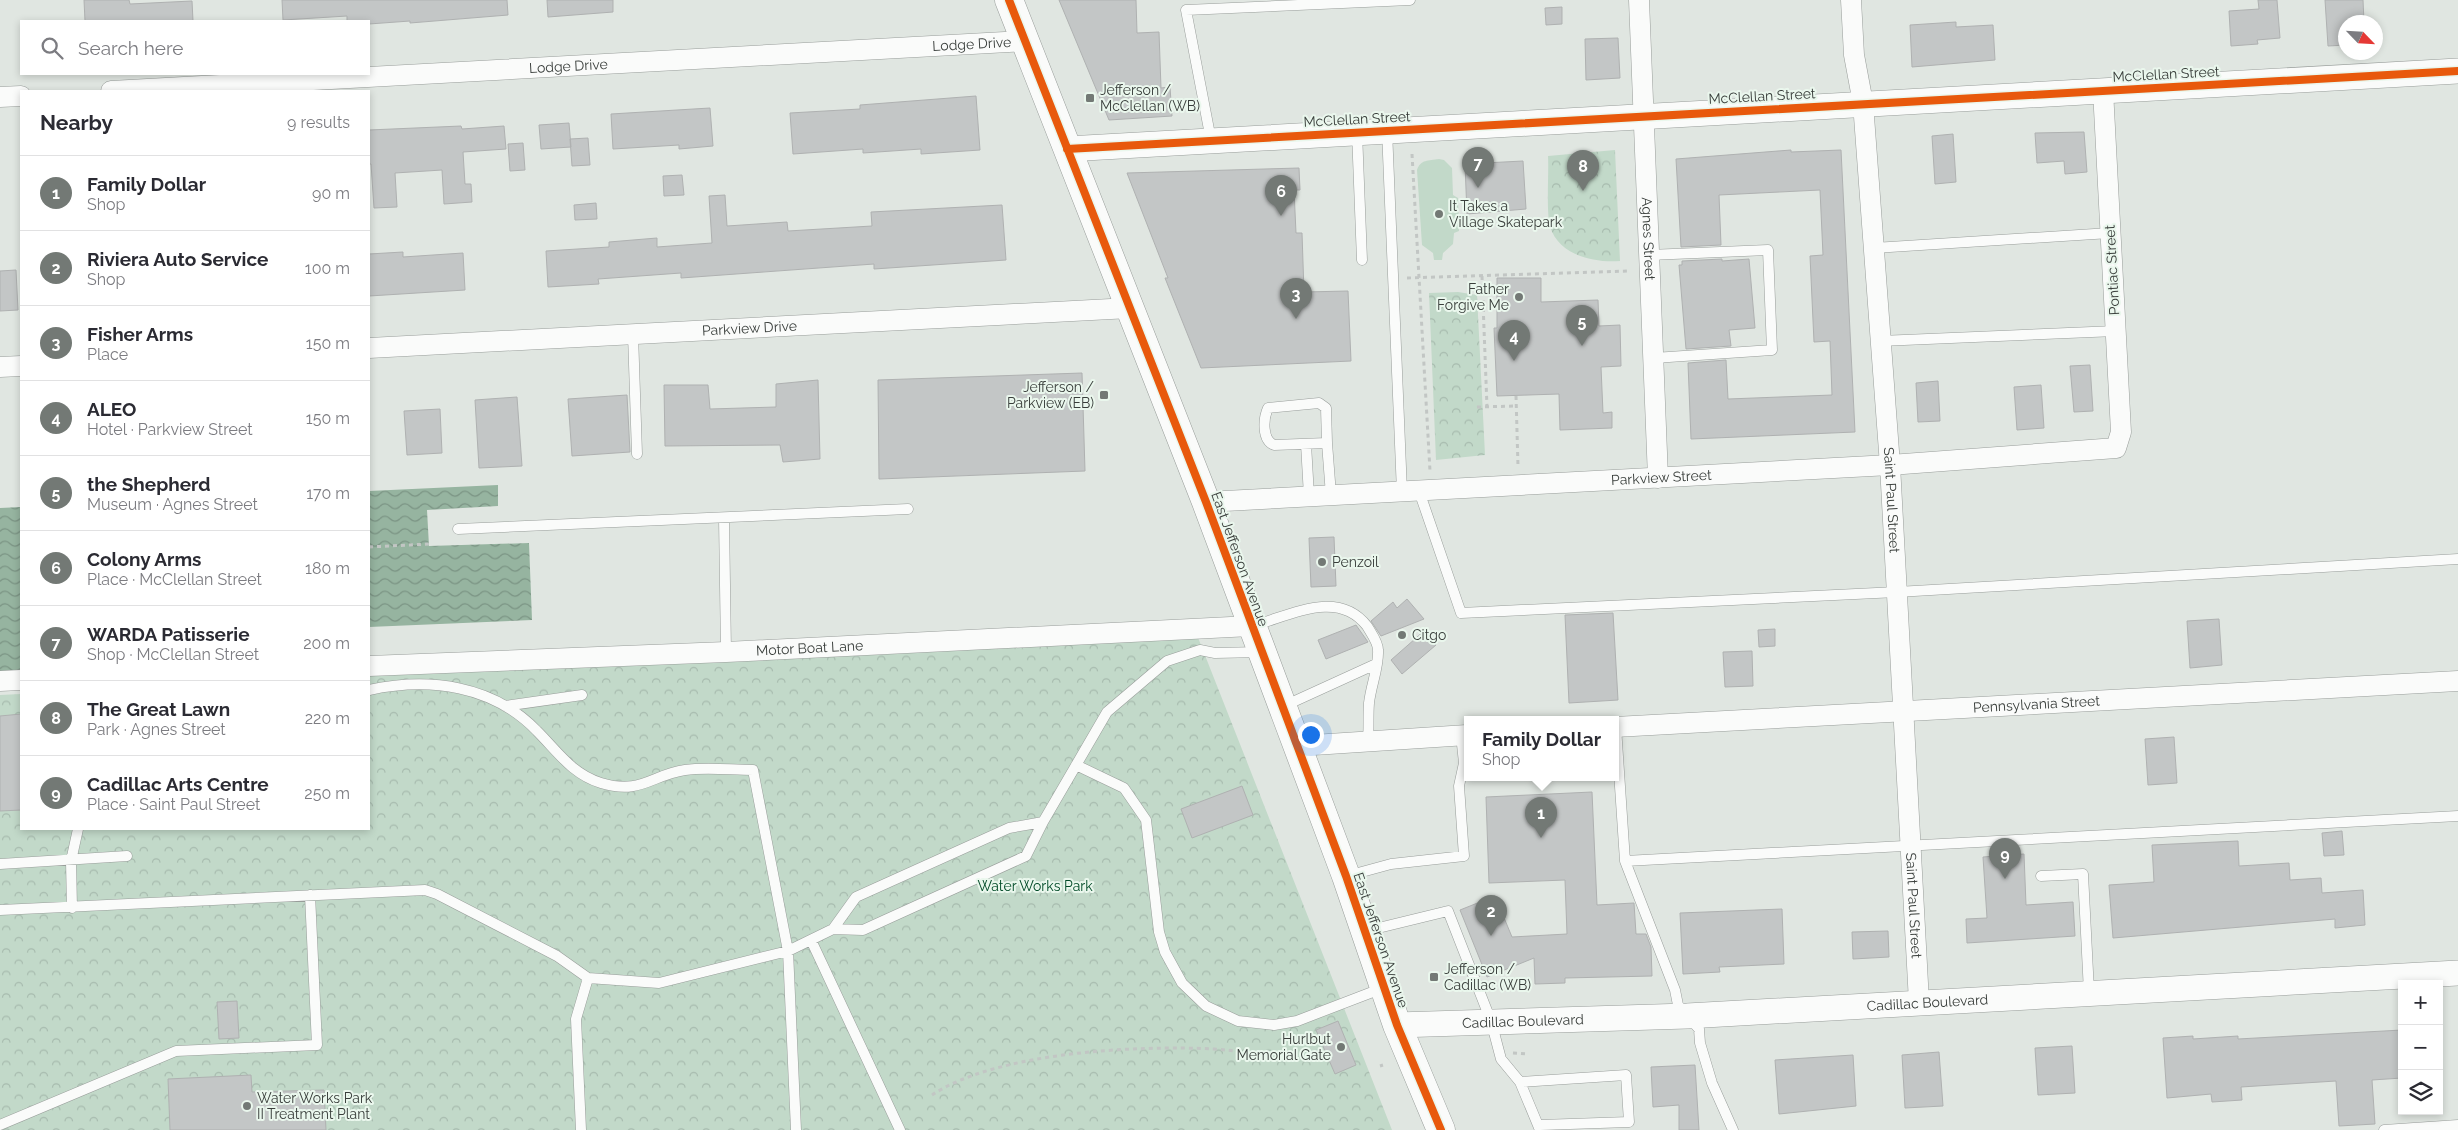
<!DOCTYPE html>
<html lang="en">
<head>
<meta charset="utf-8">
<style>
	body { margin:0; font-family:Raleway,sans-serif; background:#f2f2f3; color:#2b2b33 }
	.controls { position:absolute; right:15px; bottom:15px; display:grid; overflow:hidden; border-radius:0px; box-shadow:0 2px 8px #0003 }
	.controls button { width:45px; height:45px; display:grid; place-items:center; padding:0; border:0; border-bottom:1px solid #e1e1e2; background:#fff; color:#2b2b33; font:25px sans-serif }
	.compass { position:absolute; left:2338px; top:15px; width:45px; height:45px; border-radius:50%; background:#fff; box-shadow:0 2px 8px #0003; rotate:115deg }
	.you { position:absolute; left:1310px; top:734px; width:18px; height:18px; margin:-12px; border:4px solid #fff; border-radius:50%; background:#1a73e8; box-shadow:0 0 0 8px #1a73e833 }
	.badge { display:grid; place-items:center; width:32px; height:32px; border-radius:50%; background:#737975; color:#fff; font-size:16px; font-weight:700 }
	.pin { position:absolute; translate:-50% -41px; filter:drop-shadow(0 1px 2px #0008) }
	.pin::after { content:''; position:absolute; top:26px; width:18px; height:15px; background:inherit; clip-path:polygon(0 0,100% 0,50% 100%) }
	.popup { position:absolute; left:1464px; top:716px; width:155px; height:65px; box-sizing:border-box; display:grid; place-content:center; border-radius:0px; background:#fff; filter:drop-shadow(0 1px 4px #0005); font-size:16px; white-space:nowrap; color:#7c7c81 }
	.popup b { font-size:19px; color:#2b2b33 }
	.popup::after { content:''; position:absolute; left:50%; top:100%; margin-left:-10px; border:10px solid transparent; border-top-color:#fff }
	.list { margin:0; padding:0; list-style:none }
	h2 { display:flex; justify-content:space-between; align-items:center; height:65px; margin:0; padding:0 20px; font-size:21px }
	h2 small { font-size:16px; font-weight:400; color:#7c7c81 }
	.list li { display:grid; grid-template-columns:32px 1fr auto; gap:15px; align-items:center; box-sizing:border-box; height:75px; padding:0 20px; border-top:1px solid #e1e1e2 }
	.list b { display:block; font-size:19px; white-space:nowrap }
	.list p { margin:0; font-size:16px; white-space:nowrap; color:#7c7c81 }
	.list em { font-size:16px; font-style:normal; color:#7c7c81 }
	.icon { flex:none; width:28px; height:28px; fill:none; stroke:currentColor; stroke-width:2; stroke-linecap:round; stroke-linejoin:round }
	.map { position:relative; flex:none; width:2458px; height:1130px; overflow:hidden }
	.search { position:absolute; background:#fff; box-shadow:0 2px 8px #0003; left:20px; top:20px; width:350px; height:55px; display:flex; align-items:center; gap:12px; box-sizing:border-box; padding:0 18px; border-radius:0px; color:#7c7c81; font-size:19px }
	.panel { position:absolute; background:#fff; box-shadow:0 2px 8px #0003; left:20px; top:90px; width:350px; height:740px; border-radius:0px }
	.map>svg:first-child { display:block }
	.forest { fill:url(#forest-crowns) }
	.pitch { fill:#c2d9c9 }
	.water { fill:url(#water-waves) }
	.building { fill:#c3c6c6; stroke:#afb1b1 }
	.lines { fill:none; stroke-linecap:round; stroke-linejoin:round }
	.service-casing { stroke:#989d9a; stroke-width:11 }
	.minor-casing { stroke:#989d9a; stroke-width:21 }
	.tertiary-casing { stroke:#989d9a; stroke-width:26 }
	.secondary-casing { stroke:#989d9a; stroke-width:29 }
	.path { stroke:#c2c6c4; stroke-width:3; stroke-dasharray:4 4; stroke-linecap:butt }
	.service { stroke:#fafbfa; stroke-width:10 }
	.minor { stroke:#fafbfa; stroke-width:20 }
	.tertiary { stroke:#fafbfa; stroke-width:25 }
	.secondary { stroke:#fafbfa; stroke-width:28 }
	.cycleway-casing { stroke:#eaf7ed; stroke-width:11 }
	.cycleway { stroke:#e8590c; stroke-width:8 }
	.poi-dot { fill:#737975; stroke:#eaf7ed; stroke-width:2 }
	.labels { text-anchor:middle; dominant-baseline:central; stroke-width:4; stroke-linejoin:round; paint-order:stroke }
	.street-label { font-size:14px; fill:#393e3b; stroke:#eaf7ed }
	.poi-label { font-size:14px; fill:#393e3b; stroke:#eaf7ed; text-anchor:start }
	.park-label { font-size:14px; fill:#004a27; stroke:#eaf7ed }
</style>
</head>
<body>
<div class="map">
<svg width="2458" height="1130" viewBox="0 0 2458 1130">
	<defs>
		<pattern id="forest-crowns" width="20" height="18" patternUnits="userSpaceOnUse" patternTransform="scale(1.25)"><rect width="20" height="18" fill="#c2d9c9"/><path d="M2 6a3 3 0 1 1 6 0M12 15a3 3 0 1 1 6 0" fill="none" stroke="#a7bbae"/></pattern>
		<pattern id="water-waves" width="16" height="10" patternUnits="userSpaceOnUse" patternTransform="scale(1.25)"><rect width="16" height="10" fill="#96b4a0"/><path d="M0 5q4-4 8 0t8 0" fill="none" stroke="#7b9484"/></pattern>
	</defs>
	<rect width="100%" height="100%" fill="#e0e6e1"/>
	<path class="forest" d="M1615,150l5,111c-27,2 -62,-6 -70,-35 -4,-15 -1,-53 -2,-70z
		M1458,292l19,3 8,160 -49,5 -7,-167z
		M1197,635l195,495h-1392v-435l21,-1v135h348v-154z"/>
	<path class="pitch" d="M1439,159l5,1 8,8 1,27 5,3 1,33 -5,2 -1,11 -10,9 -1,7h-8l-1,-7 -11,-8 -5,-75c4,-11 11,-9 22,-11z"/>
	<path class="water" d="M498,485v21l-71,4 2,36 100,-3 3,77 -163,7v-136z
		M21,507v170l-21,1v-170z"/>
	<path class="building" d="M84,0h45l1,4 62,-3 1,20h-108z
		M282,0h225l1,15 -98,8v-2l-41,3v-3h-22v-5l-64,4z
		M547,0h66v12l-65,5z
		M1059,0h77l1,33 22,-1 2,56 9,-1 2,29 -63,4z
		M2258,0h19l3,38 -23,2 1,4 -27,2 -2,-35 30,-2z
		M2325,0h38l1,22h-18v23l-18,1z
		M1562,7v17l-16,1 -1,-17z
		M1956,22v5l37,-2 2,35 -83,7 -2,-42z
		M1618,38l2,40 -34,2 -1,-41z
		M976,96l4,54 -59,4v-5l-58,4v-4l-70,5 -3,-41 70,-4v-4z
		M710,108l3,38 -34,3v-4l-66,4 -2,-35z
		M569,123l2,24 -30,2 -2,-24z
		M461,126l1,3 42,-3 2,23 -43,3 2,32h6l1,18 -28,2 -2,-34 -47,3 2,34 -23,1 -3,-44h-2v-34z
		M2084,132l3,40 -22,2 -1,-13 -27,2 -2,-30z
		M1953,134l3,48 -21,2 -3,-48z
		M588,138l2,27 -18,1 -2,-27z
		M523,143l2,27 -15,1 -2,-27z
		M1791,150v2l50,-2 14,282 -164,7 -3,-76 38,-3 2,39 104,-4 -2,-54 -16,1 -4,-86 13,-1 -3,-65 -101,5 2,50 -40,2 -5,-88z
		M1523,161l3,48 -59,5 -2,-50z
		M1299,168l1,22h-6l2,43h6l2,59 44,-1 3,70 -150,7 -36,-90h3l-41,-105z
		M682,175l2,20 -20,1 -1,-20z
		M725,195l2,31 60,-4 1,9 84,-5 -1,-14 131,-7 4,55 -132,9v-5l-193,14v-5l-83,6 1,5 -51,3 -2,-36 63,-4v-5l48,-4v9l55,-4 -3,-47z
		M596,203l1,16 -22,1 -1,-15z
		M403,252v5l60,-4 2,37 -96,6v-42z
		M1722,259v2l27,-2 6,69 -26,2 2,16 -45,3 -7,-84h3v-4z
		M16,270l2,40 -18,1v-40z
		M1497,278h44v24l57,-2 1,26 21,-1 1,41 -20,1 2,46 9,-1v16l-52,2 -1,-36 -62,2 -3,-68h3z
		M2090,365l3,46 -19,1 -4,-46z
		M1082,373l3,98 -206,8 -1,-99z
		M818,380l2,79 -37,3 -3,-17 -115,1 -1,-61h44l2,24 66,-2v-23z
		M1938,381l2,40 -22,1 -2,-39z
		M2041,385l3,43 -27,2 -3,-43z
		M627,395l3,57 -58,4 -4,-57z
		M517,397l5,69 -43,2 -4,-68z
		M440,409l2,44 -35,2 -3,-44z
		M1334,537l2,49 -25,1 -2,-49z
		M1407,599l17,20 -43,17 -10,-15 22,-19 4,6z
		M1613,613l5,87 -49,3 -4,-88z
		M2219,619l3,46 -32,3 -3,-47z
		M1356,625l12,17 -42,17 -8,-19z
		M1775,629v17l-16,1 -1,-17z
		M1424,631l12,14 -34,29 -11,-14z
		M1752,651l1,35 -28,1 -2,-35z
		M21,714v96l-21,1v-95z
		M2174,737l3,46 -29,2 -3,-46z
		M1242,786l11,29 -61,23 -11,-29z
		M1592,792l5,113 37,-2 2,31h10l5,13 1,29 -87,2v5l-30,1 -1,-26 -47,19 -27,-67 35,-14 17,41 55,-3 -2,-54 -76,3 -3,-86z
		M2342,831l2,24 -20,1 -2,-23z
		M2238,841l1,25 50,-3 1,17 31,-2 1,15 41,-3 2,35 -30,3v-9l-222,19 -4,-53 45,-3 -2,-37z
		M2024,854l2,51 47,-3 2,34 -108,7 -1,-24 21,-1 -4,-61z
		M1782,909l2,55 -65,3 1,5 -37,2 -3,-61z
		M1888,931l1,26 -36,2 -1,-27z
		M237,1001l2,37 -20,1 -2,-37z
		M1338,1021l18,44 -21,9 -19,-44z
		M2402,1030v48l-30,2 3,44 -36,2 -3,-45 -95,6 1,13 -30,2 -1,-8 -44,4 -4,-60 30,-2v3l45,-3v3z
		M2072,1046l3,47 -37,2 -3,-47z
		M1939,1052l4,54 -38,2 -3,-53z
		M1853,1055l3,51 -77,8 -4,-54z
		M1695,1065l4,65h-20v-25l-26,2 -2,-40z
		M251,1075l1,17 72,-2 2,40h-156l-2,-51z"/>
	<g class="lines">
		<g class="service-casing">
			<path id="service" d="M1387,130l15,362
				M1357,132l5,128
				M1211,140l-25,-130 224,-10
				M1874,248l236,-15
				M1649,255l119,-5 4,100 -118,8
				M633,334l4,120
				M1880,341l236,-10
				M1319,403l7,5 1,35 -53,2c-12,-5 -11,-26 -6,-37z
				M1327,443l4,52
				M1306,444l3,52
				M1419,491l42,122 436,-21 561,-33
				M724,518l2,134
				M458,529l450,-20
				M1255,625c37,-10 83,-36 112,1 4,7 11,16 11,24 1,17 -7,35 -9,53 -1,12 0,25 -1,38
				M369,690c60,-13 124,-5 168,41 21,21 35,43 64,52 40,12 50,-8 84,-13 22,-3 46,0 68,0l35,181 8,179
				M505,706l77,-11
				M1284,706l92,-42
				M1616,727l9,134 50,129 3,15 21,24 1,14 12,40 21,47
				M1076,765l48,23 22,32 13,112 6,20 17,31 24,23 32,15 36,4 23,-4 86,-33
				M1625,861l833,-45
				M0,864l127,-8
				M1347,876l44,-12 73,-8 -5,-70 5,-23 -3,-28
				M2041,876l42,-2 6,118
				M72,908l-1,-47 7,-32
				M0,910l425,-20 12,4 120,62 31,22 71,5 129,-32 45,-22 30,1 163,-74 17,-34 64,-110 60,-51 33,-11 15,3 46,-1
				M833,929l23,-32 153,-69 34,-6
				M1366,931l82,-20 43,110 10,38 19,23
				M811,940l89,190
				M0,1125l176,-74 141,-6 -7,-150
				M1540,1125l89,-3 -3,-47 -106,7 20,48
				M581,1130l-5,-111 12,-41
				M2384,1130l74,-5"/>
		</g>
		<g class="minor-casing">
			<g id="minor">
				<path id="s1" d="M1639,0l19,478"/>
				<path id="s2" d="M1851,0l3,55 9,48 27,362 29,537"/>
				<path id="s3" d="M111,91l914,-50"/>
				<path d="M0,97l21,-1"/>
				<path id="s4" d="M369,348l761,-40"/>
				<path d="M0,367l21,-1"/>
				<path id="s5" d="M1206,502l684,-37 226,-17 5,-16 -18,-342"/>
				<path id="s6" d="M369,666l357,-14 525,-26"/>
				<path d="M0,681l21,-1"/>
				<path id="s7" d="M1615,727l843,-46"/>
				<path d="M1298,746l169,-11"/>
			</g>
		</g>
		<g class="tertiary-casing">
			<g id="tertiary">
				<path d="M1067,149l1391,-78"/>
				<path id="s8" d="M1397,1025l290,-9 771,-43"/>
			</g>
		</g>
		<g class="secondary-casing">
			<path id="secondary" d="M1009,0l197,502 140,374 51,149 44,105"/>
		</g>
		<path class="path" d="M1412,154l18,317
			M1482,276l5,131
			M1407,278l223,-7
			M1516,396l2,70
			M1477,407l40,-1
			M369,547l60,-3
			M1513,1053l14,1
			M1380,1066l3,-1
			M932,1095c65,-43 205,-50 282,-46 48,3 70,17 119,0"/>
		<use href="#service" class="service"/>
		<use href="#minor" class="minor"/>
		<use href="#tertiary" class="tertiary"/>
		<use href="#secondary" class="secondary"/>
		<g class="cycleway-casing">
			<path id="cycleway" d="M1009,0l197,502 140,374 51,149 44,105
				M1067,149l1391,-78"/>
		</g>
		<use href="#cycleway" class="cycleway"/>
	</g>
	<g class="poi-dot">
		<rect x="1085" y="93" width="10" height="10" rx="2.5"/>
		<circle cx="1439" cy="214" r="5"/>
		<circle cx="1519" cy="297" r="5"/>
		<rect x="1099" y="390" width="10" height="10" rx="2.5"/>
		<circle cx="1322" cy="562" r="5"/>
		<circle cx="1402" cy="635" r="5"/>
		<rect x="1429" y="972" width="10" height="10" rx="2.5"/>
		<circle cx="1341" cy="1047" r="5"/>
		<circle cx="247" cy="1106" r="5"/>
	</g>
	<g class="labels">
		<g class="street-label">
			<text stroke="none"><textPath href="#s3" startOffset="862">Lodge Drive</textPath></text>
			<text stroke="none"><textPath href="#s3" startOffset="458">Lodge Drive</textPath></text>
			<text transform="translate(2166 74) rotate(-3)">McClellan Street</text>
			<text transform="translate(1762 96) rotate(-3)">McClellan Street</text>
			<text transform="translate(1357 119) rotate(-3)">McClellan Street</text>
			<text stroke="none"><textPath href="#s1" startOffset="239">Agnes Street</textPath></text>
			<text transform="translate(2112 270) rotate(-93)">Pontiac Street</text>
			<text stroke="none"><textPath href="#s4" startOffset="381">Parkview Drive</textPath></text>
			<text stroke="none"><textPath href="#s5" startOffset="456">Parkview Street</textPath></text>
			<text stroke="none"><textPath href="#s2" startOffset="502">Saint Paul Street</textPath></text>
			<text transform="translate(1240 559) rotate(70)">East Jefferson Avenue</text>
			<text stroke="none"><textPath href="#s6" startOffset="441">Motor Boat Lane</textPath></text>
			<text stroke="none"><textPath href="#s7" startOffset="422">Pennsylvania Street</textPath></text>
			<text stroke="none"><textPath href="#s2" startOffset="908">Saint Paul Street</textPath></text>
			<text transform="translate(1381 940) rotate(71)">East Jefferson Avenue</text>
			<text stroke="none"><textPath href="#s8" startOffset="531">Cadillac Boulevard</textPath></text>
			<text stroke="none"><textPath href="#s8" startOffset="126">Cadillac Boulevard</textPath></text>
		</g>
		<g class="poi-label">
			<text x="1100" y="90">Jefferson /<tspan x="1100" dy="16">McClellan (WB)</tspan></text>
			<text x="1449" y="206">It Takes a<tspan x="1449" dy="16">Village Skatepark</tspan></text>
			<text x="1509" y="289" text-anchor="end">Father<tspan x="1509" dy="16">Forgive Me</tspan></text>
			<text x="1094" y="387" text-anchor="end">Jefferson /<tspan x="1094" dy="16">Parkview (EB)</tspan></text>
			<text x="1332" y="562">Penzoil</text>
			<text x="1412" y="635">Citgo</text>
			<text x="1444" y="969">Jefferson /<tspan x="1444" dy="16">Cadillac (WB)</tspan></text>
			<text x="1331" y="1039" text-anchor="end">Hurlbut<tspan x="1331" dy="16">Memorial Gate</tspan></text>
			<text x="257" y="1098">Water Works Park<tspan x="257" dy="16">II Treatment Plant</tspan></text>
		</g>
		<g class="park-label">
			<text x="1035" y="886">Water Works Park</text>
		</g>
	</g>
</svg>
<div class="controls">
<button>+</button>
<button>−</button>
<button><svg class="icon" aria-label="layers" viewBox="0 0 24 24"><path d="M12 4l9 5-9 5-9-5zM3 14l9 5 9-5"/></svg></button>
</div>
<svg class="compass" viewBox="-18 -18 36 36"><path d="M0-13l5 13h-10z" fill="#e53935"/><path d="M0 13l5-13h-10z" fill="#7c7c81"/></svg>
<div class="you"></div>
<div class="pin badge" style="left:1541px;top:838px">1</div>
<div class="popup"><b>Family Dollar</b>Shop</div>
<div class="pin badge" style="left:1491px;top:936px">2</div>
<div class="pin badge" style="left:1296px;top:319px">3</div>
<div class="pin badge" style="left:1514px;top:361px">4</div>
<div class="pin badge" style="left:1582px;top:346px">5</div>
<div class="pin badge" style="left:1281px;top:216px">6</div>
<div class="pin badge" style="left:1478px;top:188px">7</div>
<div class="pin badge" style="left:1583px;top:191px">8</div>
<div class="pin badge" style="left:2005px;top:879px">9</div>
<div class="search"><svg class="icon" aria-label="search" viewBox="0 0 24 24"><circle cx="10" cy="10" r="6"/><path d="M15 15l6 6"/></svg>Search here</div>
<section class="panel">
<h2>Nearby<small>9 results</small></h2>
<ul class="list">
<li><span class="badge">1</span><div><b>Family Dollar</b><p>Shop</p></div><em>90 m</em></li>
<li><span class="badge">2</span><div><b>Riviera Auto Service</b><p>Shop</p></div><em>100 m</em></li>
<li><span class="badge">3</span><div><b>Fisher Arms</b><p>Place</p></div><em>150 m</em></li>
<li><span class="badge">4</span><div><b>ALEO</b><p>Hotel · Parkview Street</p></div><em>150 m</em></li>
<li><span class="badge">5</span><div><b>the Shepherd</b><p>Museum · Agnes Street</p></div><em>170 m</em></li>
<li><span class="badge">6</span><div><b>Colony Arms</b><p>Place · McClellan Street</p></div><em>180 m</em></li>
<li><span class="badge">7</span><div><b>WARDA Patisserie</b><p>Shop · McClellan Street</p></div><em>200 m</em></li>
<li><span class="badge">8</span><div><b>The Great Lawn</b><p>Park · Agnes Street</p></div><em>220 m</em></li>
<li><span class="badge">9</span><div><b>Cadillac Arts Centre</b><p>Place · Saint Paul Street</p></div><em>250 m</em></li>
</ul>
</section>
</div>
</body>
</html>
